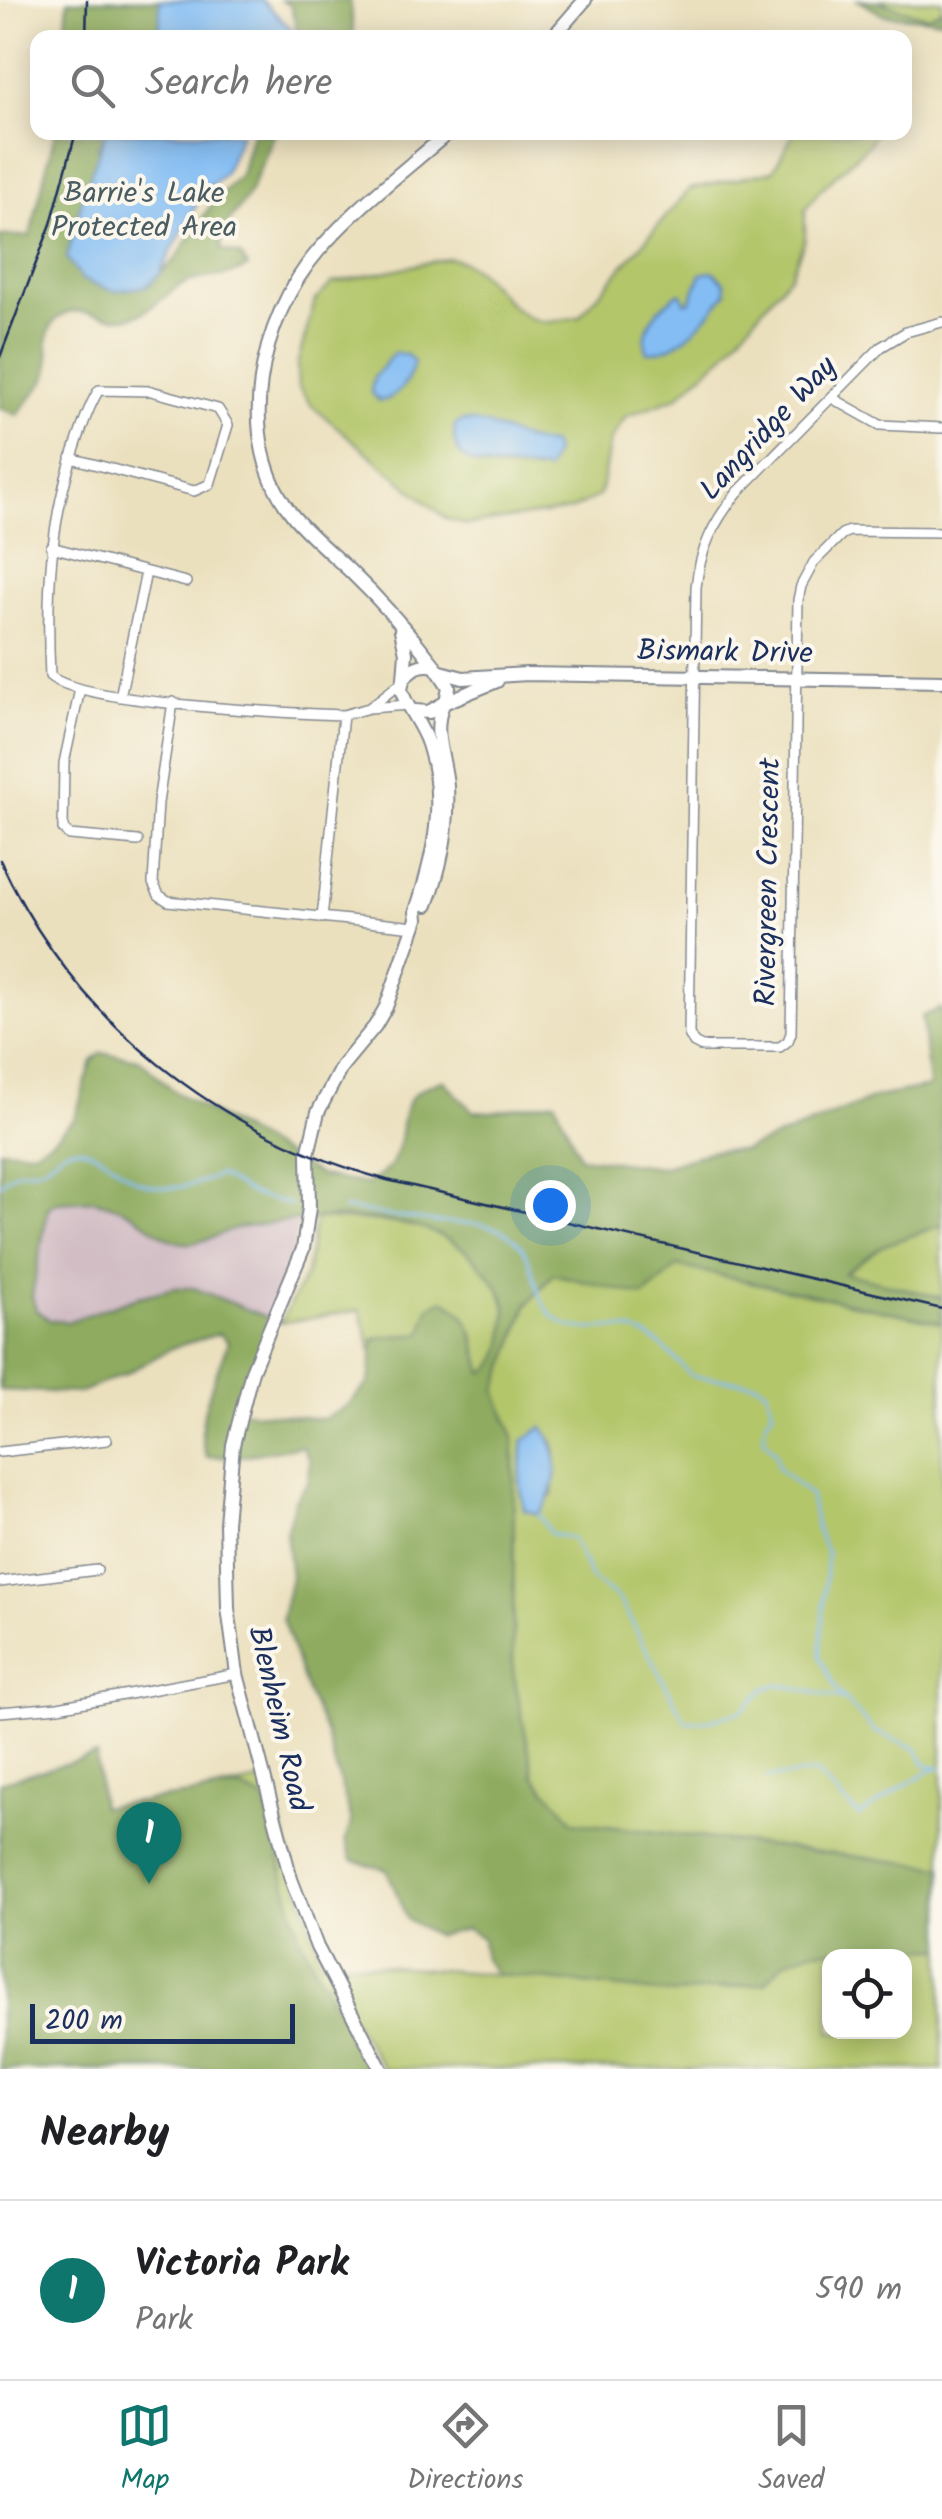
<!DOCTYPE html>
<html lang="en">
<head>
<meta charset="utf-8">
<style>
	body { margin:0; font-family:Kalam,sans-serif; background:#f6f6f6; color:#202124 }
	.controls { position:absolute; right:30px; bottom:30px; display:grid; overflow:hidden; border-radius:20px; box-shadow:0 5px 25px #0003 }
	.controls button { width:90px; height:90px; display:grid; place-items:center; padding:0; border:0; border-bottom:2px solid #e0e0e0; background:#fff; color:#202124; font:50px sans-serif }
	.scale { position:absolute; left:30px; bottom:25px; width:265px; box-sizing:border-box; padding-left:10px; border:5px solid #1b2f5e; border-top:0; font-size:28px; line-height:35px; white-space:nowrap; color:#1b2f5e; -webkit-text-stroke:8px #fbf7ec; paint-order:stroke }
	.you { position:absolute; left:550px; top:1205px; width:35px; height:35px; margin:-25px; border:8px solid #fff; border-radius:50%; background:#1a73e8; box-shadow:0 0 0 15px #1a73e833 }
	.badge { display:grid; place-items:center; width:65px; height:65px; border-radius:50%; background:#0f766e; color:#fff; font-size:32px; font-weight:700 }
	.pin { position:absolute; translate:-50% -82px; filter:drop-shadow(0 2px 5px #0008) }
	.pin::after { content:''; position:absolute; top:52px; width:35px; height:30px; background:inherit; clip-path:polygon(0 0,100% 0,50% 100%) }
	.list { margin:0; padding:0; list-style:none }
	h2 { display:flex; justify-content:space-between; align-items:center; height:130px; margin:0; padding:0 40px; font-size:42px }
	h2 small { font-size:32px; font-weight:400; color:#757577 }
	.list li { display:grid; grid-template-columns:65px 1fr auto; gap:30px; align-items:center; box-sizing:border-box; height:180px; padding:0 40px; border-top:2px solid #e0e0e0 }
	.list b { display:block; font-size:38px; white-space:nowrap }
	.list p { margin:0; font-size:32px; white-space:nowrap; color:#757577 }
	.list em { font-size:32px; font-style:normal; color:#757577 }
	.icon { flex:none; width:55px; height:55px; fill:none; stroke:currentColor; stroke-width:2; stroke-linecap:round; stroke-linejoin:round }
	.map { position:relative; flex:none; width:942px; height:2069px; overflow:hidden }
	.search { position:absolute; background:#fff; box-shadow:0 5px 25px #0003; left:30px; right:30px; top:30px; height:110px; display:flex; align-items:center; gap:25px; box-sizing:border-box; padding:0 35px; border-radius:20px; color:#757577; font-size:38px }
	.sheet { height:310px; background:#fff }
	nav { display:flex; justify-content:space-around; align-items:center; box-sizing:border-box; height:140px; border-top:2px solid #e0e0e0; background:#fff; font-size:28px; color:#757577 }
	nav a { display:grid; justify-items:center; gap:5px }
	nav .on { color:#0f766e }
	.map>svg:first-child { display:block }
	.industrial { fill:#d2bdc5 }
	.green { fill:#b3c66a; stroke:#677a64; stroke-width:2.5; fill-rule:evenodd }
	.forest { fill:#8eab5e; stroke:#546d5e; stroke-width:2.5; fill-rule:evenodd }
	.water { fill:#83bdf4; stroke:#4f76a9; stroke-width:2.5 }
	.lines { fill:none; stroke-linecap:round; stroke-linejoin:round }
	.stream { stroke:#83bdf4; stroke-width:2.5 }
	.street-casing { stroke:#83888e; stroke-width:12 }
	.secondary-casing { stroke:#83888e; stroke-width:16 }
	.street { stroke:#fff; stroke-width:9 }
	.secondary { stroke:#fff; stroke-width:12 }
	.rail { stroke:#1b2f5e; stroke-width:2.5 }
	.labels { text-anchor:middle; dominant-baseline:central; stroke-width:8; stroke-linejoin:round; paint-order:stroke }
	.park-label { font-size:30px; fill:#495c62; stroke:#fbf7ec }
	.street-label { font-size:30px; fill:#1b2f5e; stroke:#fbf7ec }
</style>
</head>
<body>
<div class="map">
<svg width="942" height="2069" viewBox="0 0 942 2069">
	<rect width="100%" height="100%" fill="#fbf7ec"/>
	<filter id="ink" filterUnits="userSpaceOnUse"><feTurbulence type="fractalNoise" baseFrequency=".01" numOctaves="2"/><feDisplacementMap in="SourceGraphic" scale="20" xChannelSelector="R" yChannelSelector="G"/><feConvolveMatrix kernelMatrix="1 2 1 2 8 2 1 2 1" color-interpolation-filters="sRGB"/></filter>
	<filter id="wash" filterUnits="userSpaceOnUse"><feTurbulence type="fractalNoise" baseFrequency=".0048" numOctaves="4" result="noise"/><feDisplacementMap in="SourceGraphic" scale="40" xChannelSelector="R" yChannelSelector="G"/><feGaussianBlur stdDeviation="2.25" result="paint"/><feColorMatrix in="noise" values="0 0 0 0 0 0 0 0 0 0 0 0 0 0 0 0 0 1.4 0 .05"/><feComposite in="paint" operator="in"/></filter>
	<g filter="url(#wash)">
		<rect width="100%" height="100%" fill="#ebe0be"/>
		<path class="industrial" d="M93,1200l31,9 52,33 16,2 43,-15 64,-9 -10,51 -18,48 -96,-31 -40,10 -68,24 -17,-2 -14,-10 -4,-14 16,-88 8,-6z"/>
		<path class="green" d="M881,0h61v9l-14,8 -37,-10z
			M794,133h81l-5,10 -52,49 -13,18v30l-14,34 -68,82 -46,41 -51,19 -16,25 -10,54 -29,15 -105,15 -21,-7 -133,-112 -14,-19 -1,-22 18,-64 17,-18 117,-25c43,6 55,61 98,64 10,0 22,-4 32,-5l111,-128 83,-18zM694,293h32l-20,21 -21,-12h5zM394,354l1,38 -7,7 -14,-22zM509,436l20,8 21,1 -15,26c-35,-7 -64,9 -81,-33z
			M315,1219c65,2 127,-2 172,52 12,15 20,30 19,49 -2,23 -3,41 -23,54l-10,-41 -44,-25 -6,25c-18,4 -32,1 -49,6l-2,14 -12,-43 -80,13 26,-49z
			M942,1225v73l-99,-25 41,-28z
			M677,1266l265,57v544l-368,-45 -40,-46 -21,-105 1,-233 -18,-47 31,-86 26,-32 91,22zM552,1439l4,13 -3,44 -29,14 -4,-30 4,-40z
			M269,1779l51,181 195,16 268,-37 159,8v122h-559l-56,-92 45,92h-372l98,-261 82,-11zM830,1956h74v76h-74z"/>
		<path class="forest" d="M68,0h92l3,28 -3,9 -95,1z
			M281,0h69l4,37h-21l-1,-4 -8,-2 -25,6 -8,-31z
			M858,0c24,0 45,10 69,17l15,-8v11l-59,-5z
			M55,133h51l-8,15 49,138 28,-26 38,-58 28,-28 11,-41h23c-8,20 -17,40 -26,60 -9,20 -31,32 -27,57l18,5 8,12c-18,11 -40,8 -60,15 -25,9 -36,35 -66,36 -21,0 -50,-16 -67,3 -14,16 -3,34 -7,52 -2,10 -22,29 -31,42l-17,-7v-172h30z
			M942,1008v217l-58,20 -40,28 98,25v25l-264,-57 -34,30 -91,-22 -26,31 -31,86 18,47 -1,233 21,105 40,46 368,45v81l-127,2 -30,11 -20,22 -90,11 -179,-20 -12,-15 -2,-21 -15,-9 -31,7 -29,-17 -20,-49 -35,-10 -7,-20 7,-18 -28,-93 -17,-37 -25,-74 9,-41 -5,-45 9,-32 13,-18 2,-21 -8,-15 -60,10 -35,1c-16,-33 10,-82 21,-115l-9,-8 -45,13 -49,27 -47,19 -78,-3v-241l32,2 19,-10 24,-23 17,-57 10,-8 37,6 35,32 147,85 46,8c8,-6 21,-13 25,-21 20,-38 -5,-66 51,-83l30,31 18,1 64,-11 25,56 81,10 50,-16 34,-1 132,-53 52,-10 -7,-71zM93,1200c10,3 20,5 29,9 22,9 42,35 67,34 17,0 34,-12 50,-15 74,-13 192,-24 244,40 11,13 25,28 23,46 -1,24 -1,47 -23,59 -11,-31 -6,-58 -40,-73l-14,8 -7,25c-17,4 -32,1 -48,6l-5,44 -22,23 -24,13 -85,-8 33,-92 -77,-31h-19l-40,10 -68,24 -17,-2 -14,-10 -4,-14 16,-88 8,-6z
			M96,1755l5,52 139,-19 25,12 34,136 68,133h-367v-287z"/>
		<path class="water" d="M160,0h102l37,37h-139z
			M106,132l135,1 -17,41 -21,18 -43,81 -13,13 -33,5 -31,-11 -16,-22 17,-66z
			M713,271l12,12 1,10c-19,24 -46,61 -79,59 -7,-27 12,-44 31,-59l4,1 3,8h5l11,-28z
			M394,353l13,2 7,7c-4,18 -16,37 -35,39l-8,-9 3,-15z
			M463,421c31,0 53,22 88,23l3,9 -7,17c-11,1 -21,-2 -32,-2 -31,-1 -66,0 -60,-43z
			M543,1427c20,27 15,62 -4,87l-15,-4 -4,-30 4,-40z"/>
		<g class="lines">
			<path class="stream" d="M0,1184c21,-21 20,-9 41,-17 12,-5 19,-19 34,-19 20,0 39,17 54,28 27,19 63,12 90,-1l32,19 41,11
				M343,1209c19,0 35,7 53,8 14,1 25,3 38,5 31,3 63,-4 86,23 19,21 11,62 44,79 13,7 30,5 45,4 37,-2 60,22 82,48l65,7 10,6 7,21 -8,13 -1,16 12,14 2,15 32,27 6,32 11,27 -7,103 17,34 37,40 41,17 12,18 15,2
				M539,1514l12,20 21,4 20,41 27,20 67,123 24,-2 30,-8 25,-23 13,-5 64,15
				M766,1778l50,-5 43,43c27,-16 49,-36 78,-48"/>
		</g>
	</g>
	<g filter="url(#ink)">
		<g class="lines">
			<g class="street-casing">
				<path id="street" d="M942,322l-36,10 -25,15 -143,145c-24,29 -38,57 -42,95l-7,447 5,9 8,4h78l8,-6 3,-8 7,-433 3,-14 13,-24 28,-28 7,-3 93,1
					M832,398l48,27 62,3
					M71,458l123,33 16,-7 18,-59 -10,-16 -67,-18 -52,-1c-10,15 -15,32 -21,49 -28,78 -32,155 -28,237 33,28 239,37 293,39
					M51,547l135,35
					M80,689l-16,74 -1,66 6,6 69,6
					M120,697l26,-125
					M173,702l-15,101 -5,80 6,12 9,6 247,26
					M369,708l33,-26
					M322,918l21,-203 26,-7 39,-3
					M0,1452l107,-12
					M0,1582l97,-12
					M0,1712l58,-5 179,-33"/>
			</g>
			<g class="secondary-casing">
				<path id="secondary" d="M552,38l33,-38
					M401,630l5,23 -2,25
					M435,666c-26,-34 -55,-66 -86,-96 -18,-17 -39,-34 -55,-53 -62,-75 -35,-198 25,-267 38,-44 86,-80 130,-118
					M441,672l22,6 64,-4 415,7
					M446,702l51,-21
					M427,905c14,-37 22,-79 20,-119 -2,-29 -15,-51 -5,-79
					M381,2069l-64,-122 -26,-68 -54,-205 -9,-66 -2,-85 7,-78 19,-74 51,-122 6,-41 -1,-54 10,-42 24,-46 33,-40 11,-19 31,-88 -1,-8c18,-55 31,-110 12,-167 -7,-21 -22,-36 -27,-55 2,-17 17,-27 34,-23l14,21 -3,15 -17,10 -14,-1"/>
			</g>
			<use href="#street" class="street"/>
			<use href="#secondary" class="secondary"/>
			<path class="rail" d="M86,38l1,-38
				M0,357l51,-133 25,-92
				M0,860c75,162 215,273 387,320l555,129"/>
		</g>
	</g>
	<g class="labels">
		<g class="park-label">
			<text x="144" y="194">Barrie's Lake<tspan x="144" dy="34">Protected Area</tspan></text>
		</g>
		<g class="street-label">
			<text transform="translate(769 429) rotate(-47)">Langridge Way</text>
			<text transform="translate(725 653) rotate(1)">Bismark Drive</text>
			<text transform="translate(769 882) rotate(-89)">Rivergreen Crescent</text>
			<text transform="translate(278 1719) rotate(77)">Blenheim Road</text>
		</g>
	</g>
</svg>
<div class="controls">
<button><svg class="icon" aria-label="locate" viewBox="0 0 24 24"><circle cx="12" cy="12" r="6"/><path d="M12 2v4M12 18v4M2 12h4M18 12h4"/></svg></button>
</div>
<div class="scale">200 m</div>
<div class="you"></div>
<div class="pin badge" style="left:149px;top:1884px">1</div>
<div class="search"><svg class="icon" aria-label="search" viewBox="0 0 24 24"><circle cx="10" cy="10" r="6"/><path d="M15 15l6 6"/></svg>Search here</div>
</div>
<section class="sheet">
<h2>Nearby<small></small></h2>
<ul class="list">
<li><span class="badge">1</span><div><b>Victoria Park</b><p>Park</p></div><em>590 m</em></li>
</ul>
</section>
<nav>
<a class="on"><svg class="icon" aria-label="map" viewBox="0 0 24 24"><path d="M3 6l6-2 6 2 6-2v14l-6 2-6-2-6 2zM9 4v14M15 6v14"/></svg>Map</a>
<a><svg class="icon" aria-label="directions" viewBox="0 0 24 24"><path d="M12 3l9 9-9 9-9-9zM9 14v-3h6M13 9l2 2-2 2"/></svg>Directions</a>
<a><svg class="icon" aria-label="saved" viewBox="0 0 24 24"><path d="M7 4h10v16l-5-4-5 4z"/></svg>Saved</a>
</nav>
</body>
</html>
